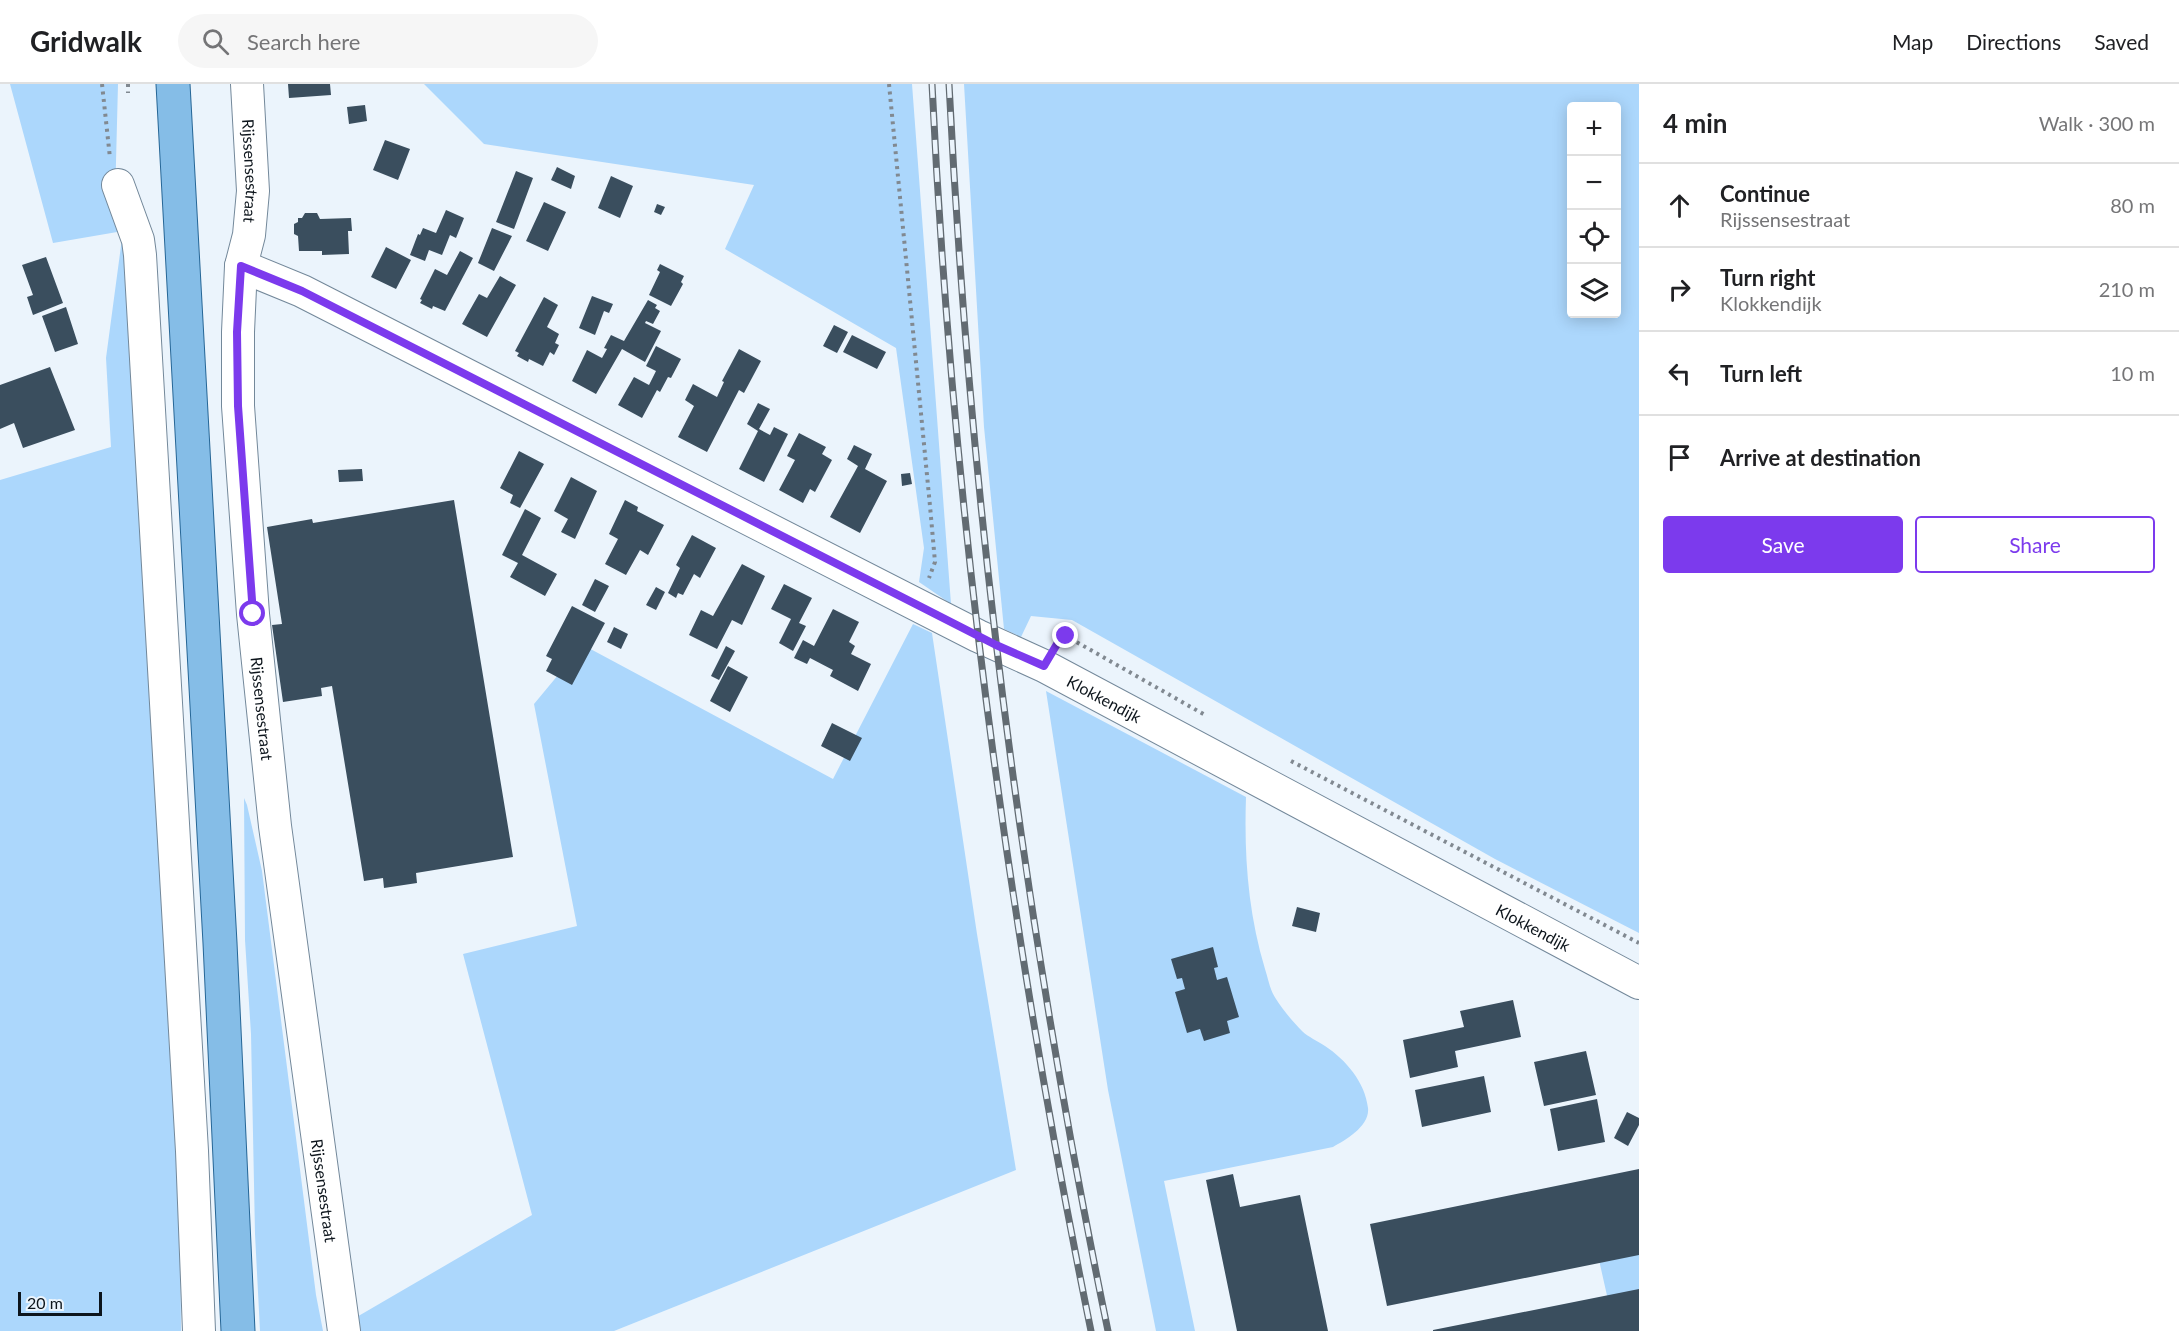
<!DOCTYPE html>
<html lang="en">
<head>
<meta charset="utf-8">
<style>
	body { margin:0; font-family:Lato,sans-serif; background:#f6f6f6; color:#202124 }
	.controls { position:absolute; right:18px; top:18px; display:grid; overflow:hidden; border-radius:6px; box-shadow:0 3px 15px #0003 }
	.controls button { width:54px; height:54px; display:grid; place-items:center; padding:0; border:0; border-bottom:2px solid #e0e0e0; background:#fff; color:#202124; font:30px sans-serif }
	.scale { position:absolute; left:18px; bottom:15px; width:84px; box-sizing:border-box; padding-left:6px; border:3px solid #0d151c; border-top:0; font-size:16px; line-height:21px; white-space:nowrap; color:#0d151c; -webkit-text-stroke:4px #ebf4fc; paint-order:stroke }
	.stop { position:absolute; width:18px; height:18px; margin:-14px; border:4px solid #7c3aed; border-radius:50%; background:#fff }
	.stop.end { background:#7c3aed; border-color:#fff; box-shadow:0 2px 6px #0008 }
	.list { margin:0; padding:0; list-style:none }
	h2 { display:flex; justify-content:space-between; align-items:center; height:78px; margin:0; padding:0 24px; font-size:26px }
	h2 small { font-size:20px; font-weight:400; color:#757577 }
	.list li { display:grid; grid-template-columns:39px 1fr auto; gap:18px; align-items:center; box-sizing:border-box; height:84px; padding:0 24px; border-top:2px solid #e0e0e0 }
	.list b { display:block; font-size:22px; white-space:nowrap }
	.list p { margin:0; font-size:20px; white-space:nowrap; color:#757577 }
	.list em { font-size:20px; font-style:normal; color:#757577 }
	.actions { display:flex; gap:12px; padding:18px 24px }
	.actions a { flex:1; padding:14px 0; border:2px solid #7c3aed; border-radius:6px; text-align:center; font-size:21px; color:#7c3aed }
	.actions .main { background:#7c3aed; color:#fff }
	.icon { flex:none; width:33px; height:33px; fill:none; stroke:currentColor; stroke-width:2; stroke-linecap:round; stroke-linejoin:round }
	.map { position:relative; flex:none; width:1639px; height:1247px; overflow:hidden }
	header { display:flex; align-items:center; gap:36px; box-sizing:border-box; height:84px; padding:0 30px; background:#fff; border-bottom:2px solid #e0e0e0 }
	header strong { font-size:28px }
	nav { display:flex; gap:33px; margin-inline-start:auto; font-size:21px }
	.search { width:420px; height:54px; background:#f6f6f6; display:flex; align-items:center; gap:15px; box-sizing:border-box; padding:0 21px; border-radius:33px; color:#757577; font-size:22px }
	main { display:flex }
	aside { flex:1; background:#fff }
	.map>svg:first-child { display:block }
	.green { fill:#acd7fc; fill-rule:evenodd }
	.building { fill:#3a4e5e }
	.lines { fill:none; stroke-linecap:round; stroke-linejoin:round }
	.minor-casing { stroke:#73889a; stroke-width:34 }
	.primary-casing { stroke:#266696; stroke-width:35 }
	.path { stroke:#818991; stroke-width:4; stroke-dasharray:3 4.5; stroke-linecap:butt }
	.minor { stroke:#fff; stroke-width:32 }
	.primary { stroke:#85bde7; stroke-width:33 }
	.rail-casing { stroke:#626b72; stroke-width:7 }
	.rail { stroke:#ebf4fc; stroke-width:4.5; stroke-dasharray:14; stroke-linecap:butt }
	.route { stroke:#7c3aed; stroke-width:8 }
	.labels { text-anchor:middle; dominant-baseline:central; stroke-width:6; stroke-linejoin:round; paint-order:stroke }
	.street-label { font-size:16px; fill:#0d151c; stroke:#ebf4fc }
</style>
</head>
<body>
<header>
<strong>Gridwalk</strong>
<div class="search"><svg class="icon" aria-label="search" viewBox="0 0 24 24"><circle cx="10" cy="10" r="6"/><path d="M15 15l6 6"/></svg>Search here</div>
<nav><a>Map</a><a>Directions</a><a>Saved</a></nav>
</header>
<main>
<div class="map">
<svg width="1639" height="1247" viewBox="0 0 1639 1247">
	<rect width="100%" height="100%" fill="#ebf4fc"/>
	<path class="green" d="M10,0h108l-3,117 8,29 55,789 3,312h-181v-851l111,-33 -5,-89 17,-127 -70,12z
		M424,0h488l39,520 -32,-22 5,-34 -28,-200 -171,-99 29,-64 -270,-41z
		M964,0h675v849l-144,-74 -423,-239 -41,-4 -10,21 -17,-8 -20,-202zM1572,22h44v208h-44z
		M913,540l19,9 45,301 39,236 -402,161h-257l-2,-13 177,-103 -69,-261 114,-28 -43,-222 49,-59 250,134z
		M1046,607l200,106c-2,59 2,115 19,172 3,9 5,22 11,30 7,11 17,23 26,32 6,6 16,10 23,15 21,14 40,36 43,62 2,18 -22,32 -35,39l-169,34 31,150h-39l-48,-241z
		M244,714l3,7 15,66 54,424 7,36h-63l-5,-97 -4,-200 -6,-94z
		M1639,1167v80h-24l-16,-71z"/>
	<path class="building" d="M288,0h42l1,11 -42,3z
		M365,21l2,16 -18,3 -2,-17z
		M385,56l25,9 -12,31 -25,-10z
		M557,83l18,9 -4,13 -20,-9z
		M516,87l17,7 -19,51 -18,-7z
		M611,92l22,10 -13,32 -22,-10z
		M544,118l22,10 -18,39 -22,-10z
		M657,120l8,3 -4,8 -7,-3z
		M446,126l18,8 -8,20 -6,-3 -8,20 -13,-5 -4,11 -15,-6 8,-21 2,1 3,-7 13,5z
		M305,129h12l3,6 31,-1 1,13h-4l1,23 -27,1v-4h-23l-1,-15 -4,-2v-10l4,-2v-4h4z
		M492,144l20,8 -18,35 -16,-8z
		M386,163l25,13 -15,29 -25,-12z
		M460,167l13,7 -28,53 -12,-5 -1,3 -12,-6 2,-3 -2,-1 15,-30 12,6z
		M46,173l17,46 -30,12 -6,-18 6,-2 -11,-30z
		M660,180l24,12 -3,6 2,2 -12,22 -22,-11 11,-23 -3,-2z
		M500,192l16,9 -29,52 -25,-13 17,-30 8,4z
		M592,212l21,8 -4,9 -5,-2 -9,24 -16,-7z
		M544,213l14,8 -11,22 12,7 -4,9 4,2 -5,10 -4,-3 -7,14 -14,-7 -1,3 -11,-6 2,-3 -4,-2z
		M648,216l9,5 -2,3 5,3 -7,13 -7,-3 -1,2 16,8 -16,31 -23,-13 -26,45 -24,-13 15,-31 15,8 5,-9 -3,-1 7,-13 13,6z
		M66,223l12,37 -23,8 -13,-36z
		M834,241l14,7 -11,21 -14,-7z
		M852,251l34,17 -9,17 -34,-17z
		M656,262l25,13 -10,19 -3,-1 -8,15 -3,-2 -15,28 -24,-13 16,-28 15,8 7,-14 -10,-5z
		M739,265l22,12 -17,32 -5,-3 -32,62 -29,-15 16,-31 -9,-6 8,-16 24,13 7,-15 -2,-1z
		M50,283l25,63 -52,18 -9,-25 -14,6v-44z
		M758,319l12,6 -11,20 11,6 4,-8 14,7 -24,48 -25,-13 19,-38 -11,-7z
		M799,349l27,14 -4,7 10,6 -17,32 -5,-3 -7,14 -24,-13 16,-30 -8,-4z
		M854,361l18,9 -7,15 22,12 -27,52 -30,-16 28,-51 -11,-7z
		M519,367l25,13 -24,44 -10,-5 3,-8 -13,-7z
		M362,385l1,12 -24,1 -1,-12z
		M910,389l2,11 -10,2 -1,-12z
		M571,393l26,14 -22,48 -14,-7 7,-13 -14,-8z
		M454,416l59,357 -97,16 1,10 -33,5 -1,-10 -19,3 -32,-195 -11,2 1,8 -39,6 -11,-77 10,-1 -15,-97 45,-8 1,4z
		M625,416l13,7 -1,4 27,14 -16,30 -8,-5 -14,25 -21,-11 13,-25 -9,-5z
		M525,425l16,9 -19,37 35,19 -12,22 -35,-19 8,-14 -16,-8z
		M692,451l24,13 -16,30 -6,-4 -11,21 -5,-2 -2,5 -8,-5 12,-25 -4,-3z
		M742,480l23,12 -23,49 -10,-5 -15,29 -28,-14 12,-25 12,6z
		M595,495l14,7 -14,26 -13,-7z
		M784,500l28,14 -13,25 7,3 -13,25 -14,-8 12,-24 -20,-10z
		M656,503l9,5 -9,18 -10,-5z
		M572,522l33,17 -33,62 -26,-14 6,-12 -6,-3z
		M833,525l26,13 -10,20 6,4 -4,8 20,10 -13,27 -28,-15 3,-6 -23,-12 -3,6 -13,-6 9,-18 11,6z
		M614,543l14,7 -7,15 -14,-7z
		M726,562l9,5 -16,29 -8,-4z
		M728,582l20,11 -18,35 -20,-11z
		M832,639l30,15 -12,23 -29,-15z
		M1297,823l23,6 -4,19 -24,-6z
		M1213,863l5,20 -4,1 3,12 10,-3 12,40 -12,4 3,12 -26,8 -4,-12 -13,4 -12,-41 10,-3 -3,-11 -5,1 -6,-20z
		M1513,916l8,37 -66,14 3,16 -48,11 -7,-38 61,-13 -4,-16z
		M1586,967l10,44 -52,11 -10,-44z
		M1484,992l7,36 -69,15 -7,-37z
		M1597,1015l8,43 -47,9 -8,-42z
		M1627,1028l12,6v7l-11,21 -14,-8z
		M1639,1085v86l-252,51 -17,-82z
		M1233,1090l7,33 60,-12 28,136h-91l-31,-151z
		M1639,1205v42h-206v-1z"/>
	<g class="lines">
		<g class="minor-casing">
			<g id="minor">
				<path id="s1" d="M247,0l6,107 -4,44 -8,31 -3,66v74l15,208 22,212 69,505"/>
				<path d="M118,101l20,55 2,15 52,896 7,180"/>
				<path id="s2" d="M241,182l61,25 676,345 66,30 595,317"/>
			</g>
		</g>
		<g class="primary-casing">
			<path id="primary" d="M173,0l47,859 18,388"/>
		</g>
		<path class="path" d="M102,0l8,74
			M128,0v9
			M889,0l41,422 5,56 -6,16
			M1058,558l8,-6 139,79
			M1291,677l348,182"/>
		<use href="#minor" class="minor"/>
		<use href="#primary" class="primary"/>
		<g class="rail-casing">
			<path id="rail" d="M932,0c20,419 75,836 159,1247
				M949,0c21,419 74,836 159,1247"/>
		</g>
		<use href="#rail" class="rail"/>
	</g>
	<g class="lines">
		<path class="route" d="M253,530l-15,-208 -1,-74 4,-66 61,25 694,354 48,21 16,-27 6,-3"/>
	</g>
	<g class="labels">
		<g class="street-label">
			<text stroke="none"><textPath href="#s1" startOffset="87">Rijssensestraat</textPath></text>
			<text stroke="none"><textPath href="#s2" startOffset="966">Klokkendijk</textPath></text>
			<text stroke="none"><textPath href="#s1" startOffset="627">Rijssensestraat</textPath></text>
			<text stroke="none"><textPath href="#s2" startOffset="1452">Klokkendijk</textPath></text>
			<text stroke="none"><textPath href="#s1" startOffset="1113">Rijssensestraat</textPath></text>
		</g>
	</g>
</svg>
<div class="controls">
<button>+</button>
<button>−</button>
<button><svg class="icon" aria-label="locate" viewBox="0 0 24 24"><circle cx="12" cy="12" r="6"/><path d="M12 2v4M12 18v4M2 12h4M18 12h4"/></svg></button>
<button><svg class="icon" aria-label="layers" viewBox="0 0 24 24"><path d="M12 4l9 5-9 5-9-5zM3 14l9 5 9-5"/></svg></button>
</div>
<div class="scale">20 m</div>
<div class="stop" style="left:253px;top:530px"></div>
<div class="stop end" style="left:1066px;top:552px"></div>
</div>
<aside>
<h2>4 min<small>Walk · 300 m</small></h2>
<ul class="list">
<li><svg class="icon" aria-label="ahead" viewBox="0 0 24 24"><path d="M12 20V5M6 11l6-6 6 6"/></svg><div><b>Continue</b><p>Rijssensestraat</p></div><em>80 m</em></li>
<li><svg class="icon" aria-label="right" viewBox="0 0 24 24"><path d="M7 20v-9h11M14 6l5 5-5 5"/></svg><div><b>Turn right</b><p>Klokkendijk</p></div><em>210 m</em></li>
<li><svg class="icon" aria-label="left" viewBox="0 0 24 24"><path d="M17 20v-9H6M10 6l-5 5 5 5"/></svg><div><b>Turn left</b></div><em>10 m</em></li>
<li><svg class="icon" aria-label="arrive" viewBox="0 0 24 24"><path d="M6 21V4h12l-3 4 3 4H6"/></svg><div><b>Arrive at destination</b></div></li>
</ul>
<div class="actions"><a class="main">Save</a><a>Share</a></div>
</aside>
</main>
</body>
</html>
